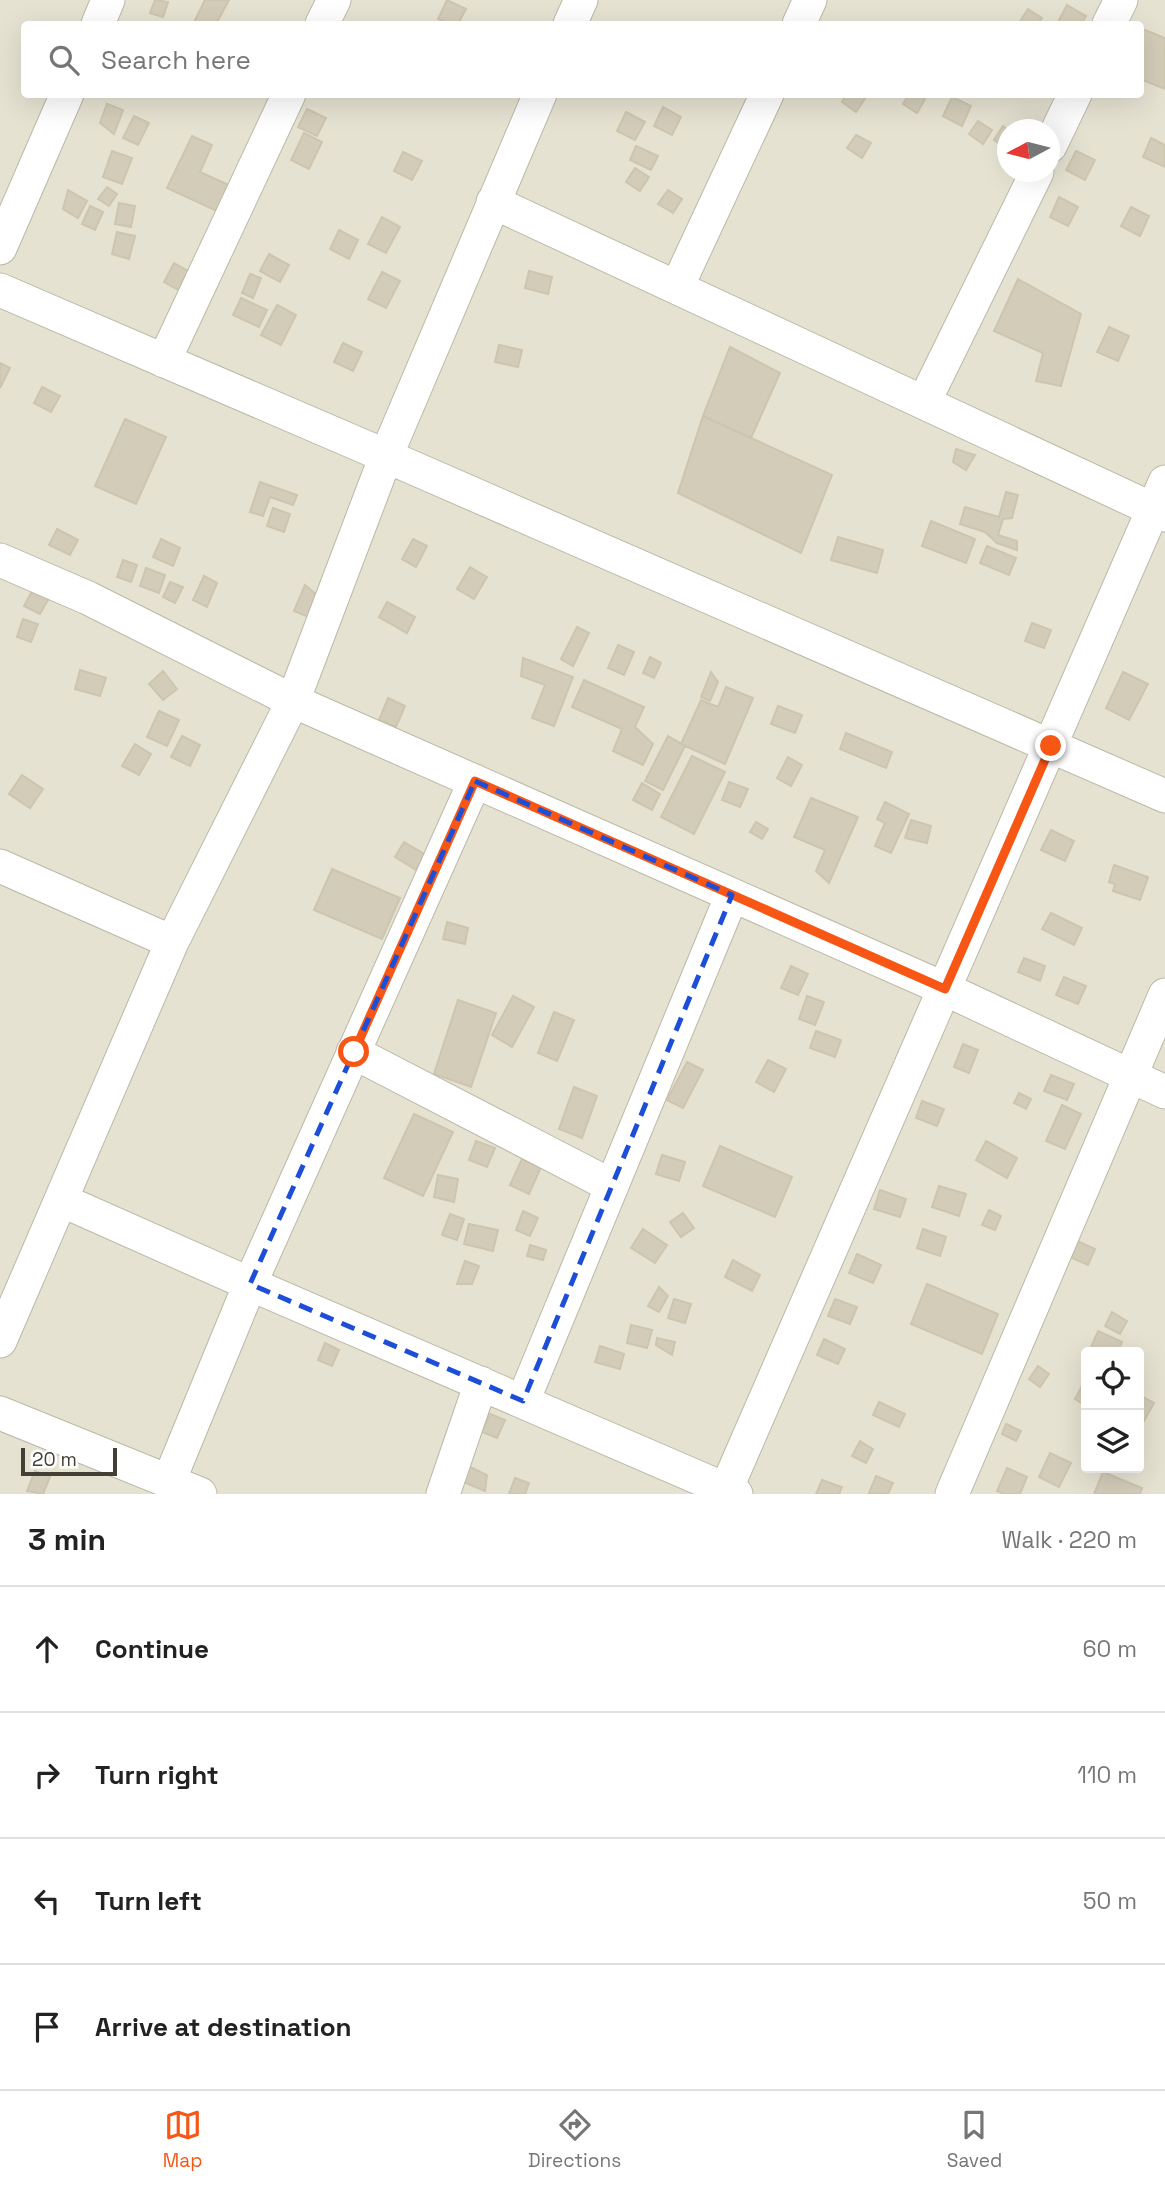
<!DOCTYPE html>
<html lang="en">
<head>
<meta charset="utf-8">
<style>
	body { margin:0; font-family:"Space Grotesk",sans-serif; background:#f6f6f6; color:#222 }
	.controls { position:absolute; right:21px; bottom:21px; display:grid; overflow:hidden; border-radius:7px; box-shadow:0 7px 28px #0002 }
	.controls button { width:63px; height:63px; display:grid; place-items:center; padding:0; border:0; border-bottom:2px solid #e0e0e0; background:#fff; color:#222; font:35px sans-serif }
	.compass { position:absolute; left:997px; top:119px; width:63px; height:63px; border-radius:50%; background:#fff; box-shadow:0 7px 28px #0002; rotate:263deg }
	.scale { position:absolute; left:21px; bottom:18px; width:96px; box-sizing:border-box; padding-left:7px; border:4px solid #433f34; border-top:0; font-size:19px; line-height:24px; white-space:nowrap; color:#433f34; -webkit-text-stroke:5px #fff; paint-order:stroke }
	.stop { position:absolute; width:21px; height:21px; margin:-16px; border:5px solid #f75615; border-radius:50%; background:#fff }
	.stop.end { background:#f75615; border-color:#fff; box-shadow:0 2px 7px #0008 }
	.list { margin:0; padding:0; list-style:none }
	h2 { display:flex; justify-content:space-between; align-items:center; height:91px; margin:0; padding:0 28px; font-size:30px }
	h2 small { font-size:23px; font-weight:400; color:#767676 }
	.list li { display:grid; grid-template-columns:46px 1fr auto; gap:21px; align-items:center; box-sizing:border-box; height:126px; padding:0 28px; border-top:2px solid #e0e0e0 }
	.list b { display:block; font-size:26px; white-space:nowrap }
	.list em { font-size:23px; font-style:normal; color:#767676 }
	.icon { flex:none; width:38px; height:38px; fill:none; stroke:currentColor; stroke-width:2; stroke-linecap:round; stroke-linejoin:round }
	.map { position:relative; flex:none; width:1165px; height:1494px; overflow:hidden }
	.search { position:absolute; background:#fff; box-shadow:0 7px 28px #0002; left:21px; right:21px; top:21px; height:77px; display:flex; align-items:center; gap:18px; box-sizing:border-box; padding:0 24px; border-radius:7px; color:#767676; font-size:26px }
	.sheet { height:595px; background:#fff }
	nav { display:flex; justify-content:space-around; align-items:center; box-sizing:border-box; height:98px; border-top:2px solid #e0e0e0; background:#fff; font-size:19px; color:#767676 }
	nav a { display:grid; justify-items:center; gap:4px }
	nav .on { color:#f75615 }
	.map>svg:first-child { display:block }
	.residential { fill:#e5e2d2; fill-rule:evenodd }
	.building { fill:#d3ccb9; stroke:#cdc5ad; stroke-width:2 }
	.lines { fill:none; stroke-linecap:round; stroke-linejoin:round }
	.minor-casing { stroke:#bdb8a6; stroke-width:35 }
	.minor { stroke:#fff; stroke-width:33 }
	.route { stroke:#f75615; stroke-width:9 }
	.marked { fill:none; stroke:#1d4ed8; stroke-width:5; stroke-dasharray:14 9; stroke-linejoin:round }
</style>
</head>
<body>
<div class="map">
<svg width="1165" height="1494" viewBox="0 0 1165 1494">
	<rect width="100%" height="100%" fill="#f2efe4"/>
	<path class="residential" d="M0,0h1165v1494h-1165zM24,24h1116v70h-1116zM1007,130h43v42h-43zM1086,1352h53v116h-53z"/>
	<path class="building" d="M155,0l13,2 -5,15 -13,-4z
		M205,0h24l-13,24h-23z
		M447,0l19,9 -8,15h-8l-12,-5z
		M1067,5l19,11 -5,8h-24z
		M1028,9l14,9 -4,6 -19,-1z
		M1140,28l25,10v51l-25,-10z
		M847,94h14l5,3 -10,15 -14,-10z
		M909,94h9l7,5 -8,14 -14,-9z
		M952,97l19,9 -9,20 -19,-10z
		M107,104l16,6 -9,24 -14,-11z
		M663,107l18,10 -9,18 -18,-9z
		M307,109l19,9 -9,18 -19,-9z
		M626,112l19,10 -10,18 -18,-9z
		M134,116l15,7 -11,22 -15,-7z
		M978,121l14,9 -9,14 -14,-10z
		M1003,126l5,4 -1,19 -13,-9z
		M304,133l18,9 -13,27 -18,-9z
		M856,135l15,8 -9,15 -15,-10z
		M192,136l20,9 -12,27 31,14 -12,26 -52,-24z
		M1151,138l14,7v22l-22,-10z
		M636,146l22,10 -7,14 -21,-10z
		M112,151l20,7 -10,26 -19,-7z
		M1076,151l19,9 -10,20 -19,-10z
		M403,152l19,9 -10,19 -18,-9z
		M635,168l14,9 -9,14 -14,-9z
		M107,187l10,7 -8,12 -11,-7z
		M68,190l19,11 -9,17 -15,-9z
		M668,190l14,9 -9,14 -15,-9z
		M1059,197l19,10 -10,19 -18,-9z
		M119,203l16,3 -4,21 -16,-3z
		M90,206l13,6 -8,18 -13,-6z
		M1131,207l18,9 -9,20 -19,-10z
		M382,217l18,10 -14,26 -18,-9z
		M339,230l19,10 -9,19 -19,-10z
		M117,232l18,4 -6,23 -17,-5z
		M269,254l20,11 -9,17 -20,-11z
		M174,263l25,14 -10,19 -25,-14z
		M529,271l23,6 -4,17 -23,-6z
		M382,272l18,9 -14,27 -18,-9z
		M250,274l11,4 -8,20 -11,-5z
		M1018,279l63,35 -20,72 -25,-5 7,-28 -49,-22z
		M241,298l26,12 -8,17 -26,-12z
		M277,305l19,10 -15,30 -20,-10z
		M1109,327l20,9 -11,25 -21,-9z
		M343,343l19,9 -9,19 -19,-9z
		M499,345l23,5 -4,17 -23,-5z
		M730,347l50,26 -29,65 -48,-22z
		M0,363l10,5 -10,20z
		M42,387l18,9 -9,16 -17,-9z
		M703,416l129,59 -31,78 -123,-60z
		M125,419l41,18 -30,67 -41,-18z
		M956,449l19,6 -9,15 -13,-8z
		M260,482l37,13 -4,10 -23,-8 -7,19 -13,-4z
		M1006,492l12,3 -6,23 -9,1 -5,16 19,6v9l-20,-7 -12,-11 -25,-8 5,-17 34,10z
		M273,508l17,6 -6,18 -17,-6z
		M931,521l44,18 -9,24 -44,-17z
		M57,529l21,11 -8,15 -21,-10z
		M838,537l45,13 -6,23 -46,-13z
		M161,539l19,9 -7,18 -20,-9z
		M413,539l14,7 -11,21 -14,-8z
		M987,546l29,12 -7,17 -29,-12z
		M123,560l14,5 -6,17 -14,-5z
		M470,567l17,10 -13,22 -17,-10z
		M146,568l19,7 -6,18 -19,-7z
		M204,576l13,7 -10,24 -14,-7z
		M170,582l13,5 -8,16 -12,-6z
		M305,585l19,16 -8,19 -22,-9z
		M32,591l16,9 -8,14 -16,-8z
		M387,602l28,15 -8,16 -28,-16z
		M23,619l15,5 -7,18 -14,-5z
		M1032,623l19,7 -7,18 -19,-7z
		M577,627l12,6 -16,33 -12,-7z
		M618,645l16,7 -10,23 -16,-7z
		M650,657l11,6 -7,15 -11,-5z
		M523,658l50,19 -19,49 -22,-8 13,-33 -24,-9z
		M80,670l26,8 -6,18 -25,-7z
		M163,671l14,18 -14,11 -14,-16z
		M711,672l7,10 -8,19 -9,-4z
		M1123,672l25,12 -19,36 -23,-12z
		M584,680l60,27 -9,20 18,17 -10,21 -30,-14 9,-22 -50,-22z
		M726,687l27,11 -28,66 -44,-20 20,-44 17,7z
		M388,698l17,8 -9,21 -17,-7z
		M778,706l24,9 -7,18 -24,-9z
		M159,711l20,9 -12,26 -20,-9z
		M846,733l46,19 -6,16 -46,-19z
		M182,736l18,9 -10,21 -19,-9z
		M668,736l17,10 -22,44 -18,-9z
		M135,744l16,10 -12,21 -17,-9z
		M692,756l33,16 -31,62 -33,-17z
		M788,757l14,8 -11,21 -14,-8z
		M22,775l21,14 -13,19 -21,-14z
		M729,782l19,7 -8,18 -18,-7z
		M642,783l18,11 -8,16 -19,-10z
		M811,798l47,19 -29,66 -13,-12 9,-21 -31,-13z
		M885,802l24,12 -18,39 -16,-7 10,-23 -8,-4z
		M911,820l20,6 -4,17 -22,-5z
		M756,822l12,7 -6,10 -12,-7z
		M1051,830l23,11 -9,20 -24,-11z
		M404,842l22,13 -10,15 -21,-13z
		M1114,865l34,12 -8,23 -27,-9 2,-7 -6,-2z
		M332,869l68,29 -18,41 -68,-29z
		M1051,913l31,15 -8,17 -32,-16z
		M447,922l21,6 -3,16 -22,-5z
		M1024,958l21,8 -5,15 -22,-9z
		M791,966l17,8 -10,21 -17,-7z
		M1064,977l22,9 -8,18 -22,-9z
		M513,996l21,11 -22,40 -20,-12z
		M807,996l17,6 -9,23 -16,-6z
		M458,1000l38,13 -25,74 -37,-13z
		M554,1012l20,8 -17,41 -19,-8z
		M816,1031l25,9 -6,17 -25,-9z
		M963,1044l15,6 -9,23 -15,-6z
		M768,1060l18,9 -12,23 -18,-10z
		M687,1062l16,8 -20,38 -16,-8z
		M1051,1075l23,9 -7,16 -23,-9z
		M574,1087l23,9 -15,42 -23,-9z
		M1019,1093l12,6 -5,10 -12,-6z
		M922,1101l22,8 -7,17 -21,-8z
		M1062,1105l19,9 -16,35 -19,-8z
		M414,1114l39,18 -30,64 -39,-18z
		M476,1141l19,7 -8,19 -18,-7z
		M986,1141l31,17 -10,20 -31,-18z
		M720,1146l72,31 -17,40 -72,-31z
		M662,1155l23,7 -6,19 -23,-7z
		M522,1159l19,8 -12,27 -19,-9z
		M438,1175l20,4 -4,23 -20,-5z
		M939,1186l27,8 -7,22 -27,-9z
		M880,1190l26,9 -6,18 -26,-8z
		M989,1210l12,6 -6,14 -13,-5z
		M523,1211l15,7 -8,18 -14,-6z
		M683,1213l11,15 -13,9 -11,-15z
		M450,1214l14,5 -7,21 -15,-5z
		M469,1224l29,6 -5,21 -29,-7z
		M643,1229l24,16 -12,18 -24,-15z
		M923,1229l23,8 -6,19 -23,-8z
		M1077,1241l18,8 -7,16 -18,-8z
		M530,1245l16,5 -3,10 -16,-4z
		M857,1254l24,11 -8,18 -24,-10z
		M733,1260l27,15 -8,16 -27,-14z
		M465,1261l14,5 -7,18h-15z
		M927,1284l71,30 -16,40 -71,-30z
		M659,1287l9,9 -9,16 -11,-6z
		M674,1299l17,5 -6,19 -17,-5z
		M835,1299l22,8 -7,17 -22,-8z
		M1112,1312l15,9 -7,13 -15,-8z
		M631,1325l21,5 -5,18 -20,-5z
		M1098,1331l24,11 -4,10h-29z
		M657,1338l18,4 -3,13 -16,-10z
		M824,1339l21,10 -7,15 -21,-9z
		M325,1343l14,7 -7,16 -14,-6z
		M600,1346l24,8 -4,15 -25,-7z
		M1038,1366l11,8 -9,13 -11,-8z
		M1086,1379v27l-11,-7z
		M1139,1395l15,8 -10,18 -5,-3z
		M879,1402l26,12 -6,13 -26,-12z
		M490,1414l15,6 -8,18 -15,-6z
		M1006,1424l15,7 -5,10 -14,-7z
		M860,1441l13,8 -7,14 -14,-7z
		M1050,1453l21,10 -12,24 -20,-10z
		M468,1466l19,9 -2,16 -24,-10z
		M1007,1468l20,9 -7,17h-16l-7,-3z
		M35,1471l15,6 -7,17 -16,-3z
		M1103,1472l39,16 -2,6h-46z
		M876,1476l17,7 -5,11 -19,-1z
		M515,1478l14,5 -4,11h-16z
		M822,1480l20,7 -3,7h-23z"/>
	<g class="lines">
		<g class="minor-casing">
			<path id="minor" d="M98,24l10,-24
				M322,24l12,-24
				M570,24l11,-24
				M799,24l11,-24
				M1109,24l12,-24
				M1050,146l25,-52
				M493,202l672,313
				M0,248l67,-154
				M677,287l90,-193
				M0,290l386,166 779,340
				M164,361l125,-267
				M924,402l113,-230
				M0,560l88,38 205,103 652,288 220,103
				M0,866l172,76
				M353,1052l259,134
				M61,1200l189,84 486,210
				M0,1341l172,-399 121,-241 93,-245 154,-362
				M523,1401l209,-506
				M0,1413l200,81
				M169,1481l81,-197 225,-503
				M443,1494l38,-111
				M724,1494l441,-1012
				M952,1494l213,-499"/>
		</g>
		<use href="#minor" class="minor"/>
	</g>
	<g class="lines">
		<path class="route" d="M354,1052l121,-271 470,208 106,-243"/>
	</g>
	<path class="marked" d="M475,781l257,114 -209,506 -273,-117z"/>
</svg>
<div class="controls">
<button><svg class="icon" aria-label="locate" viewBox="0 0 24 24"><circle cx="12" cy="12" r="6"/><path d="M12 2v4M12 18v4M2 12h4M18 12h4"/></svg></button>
<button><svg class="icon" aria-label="layers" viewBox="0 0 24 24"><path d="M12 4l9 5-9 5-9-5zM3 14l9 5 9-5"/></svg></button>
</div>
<svg class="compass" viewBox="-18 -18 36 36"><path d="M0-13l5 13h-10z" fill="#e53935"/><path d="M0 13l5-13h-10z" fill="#767676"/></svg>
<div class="scale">20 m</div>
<div class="stop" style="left:354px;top:1052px"></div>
<div class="stop end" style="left:1051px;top:746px"></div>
<div class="search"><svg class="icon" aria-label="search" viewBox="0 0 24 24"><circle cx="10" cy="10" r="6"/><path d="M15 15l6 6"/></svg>Search here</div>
</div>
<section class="sheet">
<h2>3 min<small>Walk · 220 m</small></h2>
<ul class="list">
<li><svg class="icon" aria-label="ahead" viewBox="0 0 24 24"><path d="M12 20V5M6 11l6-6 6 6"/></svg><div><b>Continue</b></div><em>60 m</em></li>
<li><svg class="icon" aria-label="right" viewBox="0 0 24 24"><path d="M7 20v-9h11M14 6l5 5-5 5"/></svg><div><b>Turn right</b></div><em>110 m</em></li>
<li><svg class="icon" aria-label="left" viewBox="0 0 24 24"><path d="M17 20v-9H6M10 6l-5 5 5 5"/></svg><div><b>Turn left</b></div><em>50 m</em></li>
<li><svg class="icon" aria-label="arrive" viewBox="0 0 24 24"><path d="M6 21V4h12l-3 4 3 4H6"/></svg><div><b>Arrive at destination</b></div></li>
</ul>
</section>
<nav>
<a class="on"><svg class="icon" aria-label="map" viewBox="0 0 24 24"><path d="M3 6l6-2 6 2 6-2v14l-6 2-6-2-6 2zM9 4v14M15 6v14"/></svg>Map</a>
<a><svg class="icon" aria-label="directions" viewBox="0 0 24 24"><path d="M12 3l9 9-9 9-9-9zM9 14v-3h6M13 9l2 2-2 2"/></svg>Directions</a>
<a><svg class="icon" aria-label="saved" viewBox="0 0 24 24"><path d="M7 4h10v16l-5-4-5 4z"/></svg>Saved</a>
</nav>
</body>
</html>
